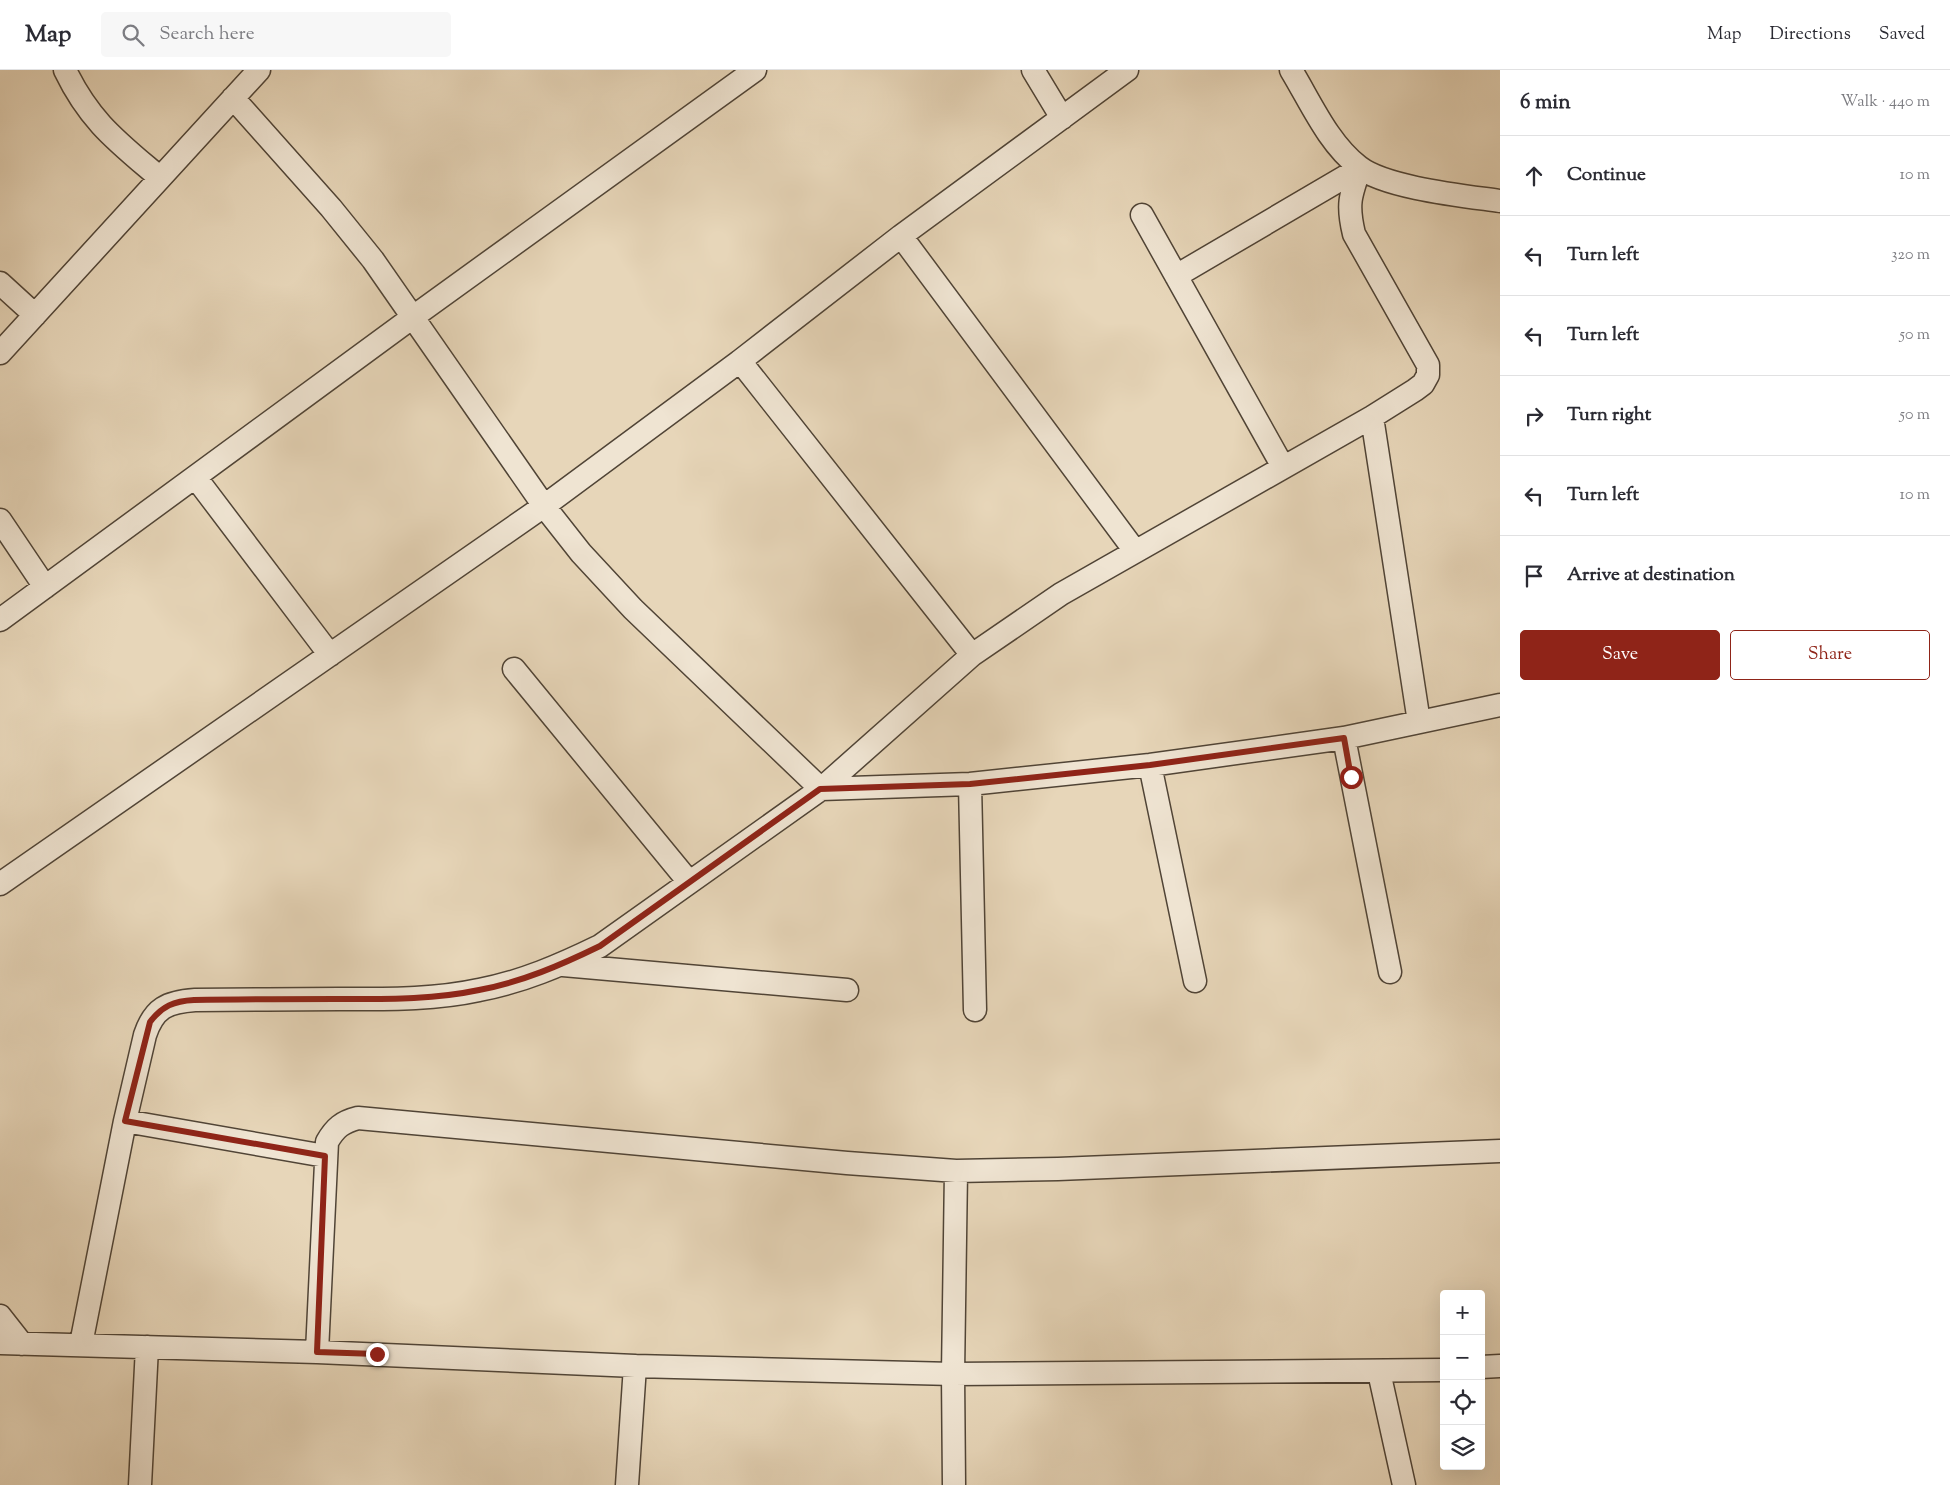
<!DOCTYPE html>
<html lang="en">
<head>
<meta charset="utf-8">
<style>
	body { margin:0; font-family:"Sorts Mill Goudy",serif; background:#f7f7f7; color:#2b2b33 }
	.controls { position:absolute; right:15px; bottom:15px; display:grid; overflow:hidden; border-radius:5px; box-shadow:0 5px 20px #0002 }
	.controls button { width:45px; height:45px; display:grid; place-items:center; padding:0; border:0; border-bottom:1px solid #e1e1e2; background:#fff; color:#2b2b33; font:25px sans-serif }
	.stop { position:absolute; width:15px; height:15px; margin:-11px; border:4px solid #8f2418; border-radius:50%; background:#fff }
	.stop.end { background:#8f2418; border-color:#fff; box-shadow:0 1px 5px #0008 }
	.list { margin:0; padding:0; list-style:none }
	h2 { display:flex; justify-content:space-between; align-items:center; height:65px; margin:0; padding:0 20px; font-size:21px }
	h2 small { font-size:16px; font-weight:400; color:#7c7c81 }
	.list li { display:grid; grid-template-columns:32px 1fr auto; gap:15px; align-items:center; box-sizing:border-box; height:80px; padding:0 20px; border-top:1px solid #e1e1e2 }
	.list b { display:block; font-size:19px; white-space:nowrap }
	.list em { font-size:16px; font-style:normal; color:#7c7c81 }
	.actions { display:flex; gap:10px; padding:15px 20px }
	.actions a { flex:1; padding:11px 0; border:1px solid #8f2418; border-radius:5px; text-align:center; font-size:18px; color:#8f2418 }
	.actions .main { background:#8f2418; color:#fff }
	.icon { flex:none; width:28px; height:28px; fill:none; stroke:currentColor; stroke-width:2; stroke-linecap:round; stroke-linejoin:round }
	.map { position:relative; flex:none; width:1500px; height:1415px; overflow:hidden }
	header { display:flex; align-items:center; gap:30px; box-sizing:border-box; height:70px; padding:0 25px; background:#fff; border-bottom:1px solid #e1e1e2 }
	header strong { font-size:24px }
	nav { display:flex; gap:28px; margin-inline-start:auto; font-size:18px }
	.search { width:350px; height:45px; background:#f7f7f7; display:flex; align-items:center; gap:12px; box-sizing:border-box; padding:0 18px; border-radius:5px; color:#7c7c81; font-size:19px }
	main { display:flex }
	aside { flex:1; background:#fff }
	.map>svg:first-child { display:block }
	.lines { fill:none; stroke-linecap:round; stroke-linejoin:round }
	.minor-casing { stroke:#504436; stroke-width:25 }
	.minor { stroke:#efe4d2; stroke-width:22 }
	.route { stroke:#8f2418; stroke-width:6 }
</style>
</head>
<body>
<header>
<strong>Map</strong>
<div class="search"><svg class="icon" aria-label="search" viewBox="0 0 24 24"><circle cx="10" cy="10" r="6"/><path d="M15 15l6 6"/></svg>Search here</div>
<nav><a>Map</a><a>Directions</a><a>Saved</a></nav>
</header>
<main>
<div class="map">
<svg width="1500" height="1415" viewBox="0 0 1500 1415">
	<rect width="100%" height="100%" fill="#e7d6b9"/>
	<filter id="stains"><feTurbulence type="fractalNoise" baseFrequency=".004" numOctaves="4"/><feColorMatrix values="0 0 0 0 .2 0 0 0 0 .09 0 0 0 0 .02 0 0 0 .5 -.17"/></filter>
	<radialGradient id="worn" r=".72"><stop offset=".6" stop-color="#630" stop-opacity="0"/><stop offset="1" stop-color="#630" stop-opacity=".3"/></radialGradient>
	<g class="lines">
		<g class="minor-casing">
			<path id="minor" d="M65,0c25,52 53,72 95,108
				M1033,0l29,48
				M1291,0c20,33 37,73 68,97 27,21 106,29 141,34
				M233,28l98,110 42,52 171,246 37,47 52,56 188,180 149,-5 180,-19 194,-27 156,-33
				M1142,145l141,252
				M901,166l234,315
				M1176,206l184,-108
				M0,213l35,32
				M0,283l259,-283
				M740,291l232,294
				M1372,347l47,305
				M196,408l134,177
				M0,450l45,67
				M0,550l413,-303 342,-247
				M514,599l175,213
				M1344,668l46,234
				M1150,695l45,216
				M970,714l5,226
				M0,814l544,-378 196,-145 161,-125 226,-166
				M563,895l284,25
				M125,1051l200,35
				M0,1246l22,28
				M0,1273l317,9 318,14 318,8 491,-4
				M81,1274l44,-223 20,-86c9,-27 22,-33 50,-35 48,0 96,-1 144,-1 47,0 94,1 140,-9 43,-8 82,-25 121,-44l221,-157 151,-134 89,-61 311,-177 43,-27 8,-6 5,-9v-10l-74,-131c-7,-29 -4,-38 6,-66
				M317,1282l10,-210c8,-14 15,-20 31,-24l489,45 109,8 102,-2 442,-18
				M1481,1297l19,-1
				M1379,1302l25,113
				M140,1415l7,-138
				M627,1415l8,-119
				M954,1415l-1,-111 3,-203"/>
		</g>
		<use href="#minor" class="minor"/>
	</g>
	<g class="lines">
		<path class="route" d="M377,1284l-60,-2 8,-196 -200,-35 25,-99c12,-16 24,-21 44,-22 47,-1 94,-1 141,-1 49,0 97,1 144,-9 43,-8 82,-25 121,-44l220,-157 150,-5 180,-19 194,-27 7,39"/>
	</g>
	<rect width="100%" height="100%" filter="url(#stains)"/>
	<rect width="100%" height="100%" fill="url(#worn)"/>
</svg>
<div class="controls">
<button>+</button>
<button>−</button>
<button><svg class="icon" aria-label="locate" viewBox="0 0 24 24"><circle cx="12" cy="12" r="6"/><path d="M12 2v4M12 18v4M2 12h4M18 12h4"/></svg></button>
<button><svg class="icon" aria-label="layers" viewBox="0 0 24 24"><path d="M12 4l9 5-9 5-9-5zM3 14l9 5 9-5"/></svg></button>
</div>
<div class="stop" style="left:1351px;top:707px"></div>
<div class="stop end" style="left:377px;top:1284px"></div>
</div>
<aside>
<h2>6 min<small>Walk · 440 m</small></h2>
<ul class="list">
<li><svg class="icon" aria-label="ahead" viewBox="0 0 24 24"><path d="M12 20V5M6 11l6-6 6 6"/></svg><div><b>Continue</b></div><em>10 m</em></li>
<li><svg class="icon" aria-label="left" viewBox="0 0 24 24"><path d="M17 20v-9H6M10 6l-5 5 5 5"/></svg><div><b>Turn left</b></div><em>320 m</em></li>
<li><svg class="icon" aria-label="left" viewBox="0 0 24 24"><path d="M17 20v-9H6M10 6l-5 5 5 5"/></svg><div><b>Turn left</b></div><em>50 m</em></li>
<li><svg class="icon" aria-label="right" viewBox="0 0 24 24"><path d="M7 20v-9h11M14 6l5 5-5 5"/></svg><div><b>Turn right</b></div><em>50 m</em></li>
<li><svg class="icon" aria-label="left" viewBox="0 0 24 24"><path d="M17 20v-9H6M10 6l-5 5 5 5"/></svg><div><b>Turn left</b></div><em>10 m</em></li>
<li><svg class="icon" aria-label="arrive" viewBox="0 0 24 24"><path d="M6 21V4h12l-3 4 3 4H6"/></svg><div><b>Arrive at destination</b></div></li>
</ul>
<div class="actions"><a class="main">Save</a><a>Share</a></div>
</aside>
</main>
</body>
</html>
